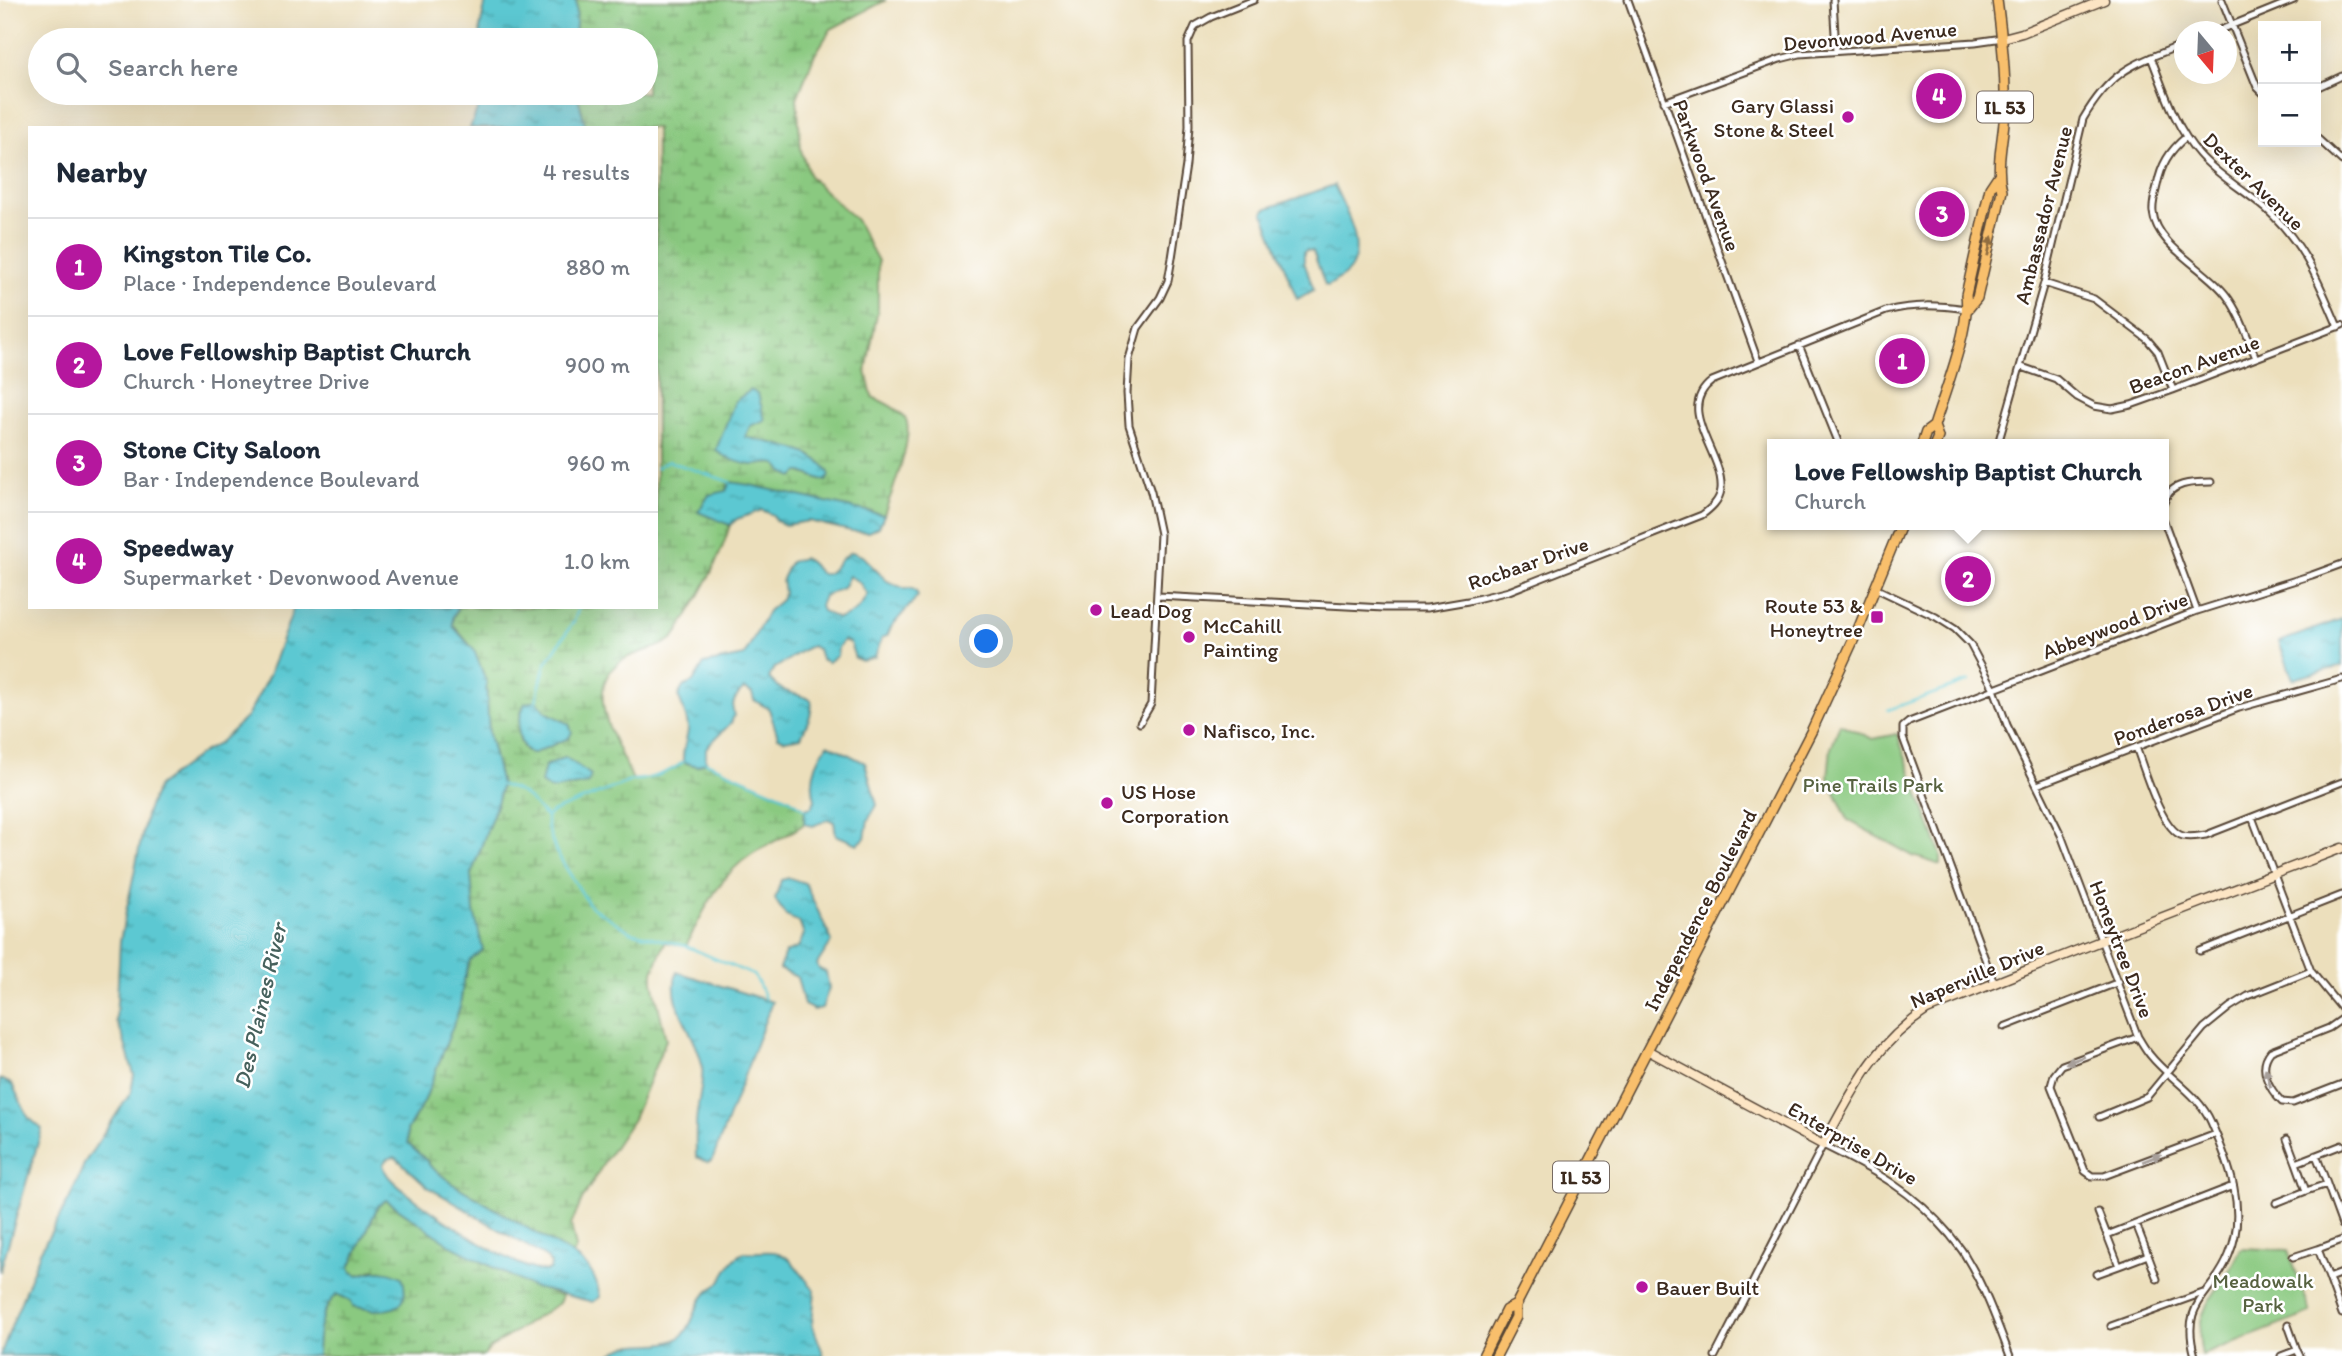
<!DOCTYPE html>
<html lang="en">
<head>
<meta charset="utf-8">
<style>
	body { margin:0; font-family:Itim,sans-serif; background:#f2f2f3; color:#1f2937 }
	.controls { position:absolute; right:21px; top:21px; display:grid; overflow:hidden; border-radius:0px; box-shadow:0 7px 28px #0002 }
	.controls button { width:63px; height:63px; display:grid; place-items:center; padding:0; border:0; border-bottom:2px solid #e0e1e3; background:#fff; color:#1f2937; font:35px sans-serif }
	.compass { position:absolute; left:2174px; top:21px; width:63px; height:63px; border-radius:50%; background:#fff; box-shadow:0 7px 28px #0002; rotate:161deg }
	.you { position:absolute; left:987px; top:642px; width:24px; height:24px; margin:-18px; border:5px solid #fff; border-radius:50%; background:#1a73e8; box-shadow:0 0 0 10px #1a73e833 }
	.badge { display:grid; place-items:center; width:46px; height:46px; border-radius:50%; background:#b5179e; color:#fff; font-size:23px; font-weight:700 }
	.pin { position:absolute; translate:-50% -50%; border:4px solid #fff; box-shadow:0 2px 7px #0006 }
	.popup { position:absolute; left:1767px; top:439px; width:402px; height:91px; box-sizing:border-box; display:grid; place-content:center; border-radius:0px; background:#fff; filter:drop-shadow(0 2px 5px #0005); font-size:23px; white-space:nowrap; color:#747a83 }
	.popup b { font-size:26px; color:#1f2937 }
	.popup::after { content:''; position:absolute; left:50%; top:100%; margin-left:-14px; border:14px solid transparent; border-top-color:#fff }
	.list { margin:0; padding:0; list-style:none }
	h2 { display:flex; justify-content:space-between; align-items:center; height:91px; margin:0; padding:0 28px; font-size:30px }
	h2 small { font-size:23px; font-weight:400; color:#747a83 }
	.list li { display:grid; grid-template-columns:46px 1fr auto; gap:21px; align-items:center; box-sizing:border-box; height:98px; padding:0 28px; border-top:2px solid #e0e1e3 }
	.list b { display:block; font-size:26px; white-space:nowrap }
	.list p { margin:0; font-size:23px; white-space:nowrap; color:#747a83 }
	.list em { font-size:23px; font-style:normal; color:#747a83 }
	.icon { flex:none; width:38px; height:38px; fill:none; stroke:currentColor; stroke-width:2; stroke-linecap:round; stroke-linejoin:round }
	.map { position:relative; flex:none; width:2342px; height:1356px; overflow:hidden }
	.search { position:absolute; background:#fff; box-shadow:0 7px 28px #0002; left:28px; top:28px; width:630px; height:77px; display:flex; align-items:center; gap:18px; box-sizing:border-box; padding:0 24px; border-radius:38px; color:#747a83; font-size:26px }
	.panel { position:absolute; background:#fff; box-shadow:0 7px 28px #0002; left:28px; top:126px; width:630px; height:483px; border-radius:0px }
	.map>svg:first-child { display:block }
	.wetland { fill:url(#wetland-marsh); stroke:#627a4f; stroke-width:2; fill-rule:evenodd }
	.park { fill:#8ac980; stroke:#627a4f; stroke-width:2 }
	.water { fill:url(#water-ripples); stroke:#4b7978; stroke-width:2; fill-rule:evenodd }
	.lines { fill:none; stroke-linecap:round; stroke-linejoin:round }
	.stream { stroke:#5bc8d2; stroke-width:2.5 }
	.street-casing { stroke:#564536; stroke-width:9 }
	.secondary-casing { stroke:#564536; stroke-width:11 }
	.primary-casing { stroke:#564536; stroke-width:12 }
	.street { stroke:#fff; stroke-width:5 }
	.secondary { stroke:#fce5c4; stroke-width:8 }
	.primary { stroke:#f8bf6c; stroke-width:9 }
	.oneway { fill:#906d41 }
	.oneway2 { fill:#a79f9a }
	.poi-dot { fill:#b5179e; stroke:#fff; stroke-width:2.5 }
	.labels { text-anchor:middle; dominant-baseline:central; stroke-width:5; stroke-linejoin:round; paint-order:stroke }
	.shield { fill:#fff; stroke:#766a62; stroke-width:2 }
	.shield-label { font-size:19px; font-weight:bold; fill:#3b2a1e }
	.street-label { font-size:21px; fill:#3b2a1e; stroke:#fff }
	.poi-label { font-size:21px; fill:#3b2a1e; stroke:#fff; text-anchor:start }
	.park-label { font-size:21px; fill:#576240; stroke:#fff }
	.water-label { font-size:23px; font-style:italic; fill:#46615d; stroke:#fff }
</style>
</head>
<body>
<div class="map">
<svg width="2342" height="1356" viewBox="0 0 2342 1356">
	<defs>
		<pattern id="wetland-marsh" width="20" height="14" patternUnits="userSpaceOnUse" patternTransform="scale(1.75)"><rect width="20" height="14" fill="#8ac980"/><path d="M1 5h8M5 5V1M11 12h8M15 12V8" fill="none" stroke="#72a368"/></pattern>
		<pattern id="water-ripples" width="26" height="14" patternUnits="userSpaceOnUse" patternTransform="scale(1.75)"><rect width="26" height="14" fill="#5bc8d2"/><path d="M2 4q2-2 4 0t4 0M15 11q2-2 4 0t4 0" fill="none" stroke="#4ca3aa"/></pattern>
	</defs>
	<rect width="100%" height="100%" fill="#fff"/>
	<filter id="ink" filterUnits="userSpaceOnUse"><feTurbulence type="fractalNoise" baseFrequency=".0143" numOctaves="2"/><feDisplacementMap in="SourceGraphic" scale="14" xChannelSelector="R" yChannelSelector="G"/><feConvolveMatrix kernelMatrix="1 2 1 2 8 2 1 2 1" color-interpolation-filters="sRGB"/></filter>
	<filter id="wash" filterUnits="userSpaceOnUse"><feTurbulence type="fractalNoise" baseFrequency=".00686" numOctaves="4" result="noise"/><feDisplacementMap in="SourceGraphic" scale="28" xChannelSelector="R" yChannelSelector="G"/><feGaussianBlur stdDeviation="1.57" result="paint"/><feColorMatrix in="noise" values="0 0 0 0 0 0 0 0 0 0 0 0 0 0 0 0 0 1.4 0 .05"/><feComposite in="paint" operator="in"/></filter>
	<g filter="url(#wash)">
		<rect width="100%" height="100%" fill="#ecdfbc"/>
		<path class="wetland" d="M576,0h310l-55,29 -17,27 -17,42 4,52 9,27 46,43 22,41v48l-12,62 6,26c12,5 25,11 33,21 11,16 -15,78 -21,97l-154,-33 -4,9 -27,21 31,13c-10,34 -27,66 -46,96 -3,5 -7,14 -12,18 -13,11 -35,12 -49,21 -44,26 -5,87 10,120 16,0 38,-8 50,-18l14,4 9,-4 84,37 15,10 -1,15c-16,12 -35,19 -52,30 -32,20 -49,58 -66,92l-21,-4 -12,30v10l13,58 -33,79 -28,42 -23,39 -11,25 5,23 -3,7 -120,-71 -22,-17 -5,-7 -18,-16 -1,-14 17,-28 36,-95 3,-24 7,-23 4,-49 -3,-36 27,-75 3,-15 -12,-51 -3,-53 -12,-31 -21,-25v-8l5,-10h198v-479h-70l-9,-35h69v-53h-71c0,-13 3,-27 1,-40zM741,398l9,28 -5,11 66,18 15,26 -52,-18 -22,2 -17,-64zM536,702l10,10 23,12v14l-37,16c-17,-8 -14,-26 -11,-42zM565,757l9,30 -13,-1 -16,-20z
			M386,1200c55,38 111,77 176,96l-3,7 -69,45 -6,8h-167c0,-22 3,-46 20,-62l14,7 23,-31 -15,5 -7,-3 -2,-5 28,-61z"/>
		<path class="park" d="M1840,724l33,15 24,-5 44,121v10l-28,-9 -65,-36 -20,-43 3,-29z
			M2241,1248l47,2 23,63 -109,42c-12,-51 22,-64 39,-107z"/>
		<path class="water" d="M486,0h90c2,13 -1,27 -1,40h-94l-1,-12z
			M484,93h93l9,35h-116z
			M1334,185c11,24 32,60 16,84 -5,7 -16,13 -22,17l-3,-1 -12,-34 -7,-1 -2,2v10l10,28 -17,9 -34,-87 2,-3z
			M751,390l7,4 7,26 -15,6 -5,11c24,6 75,12 85,38l-4,6 -24,-9h-3l-6,5 -10,-5c-7,-15 -18,-6 -30,-7 -12,-1 -29,-7 -37,-15l19,-49z
			M730,482l20,3 134,30 -5,12 -11,5 -17,-1 -42,-10 -24,4 -10,-5 -2,-5 -11,-5 -25,9 -7,6 -32,-13 11,-17 17,-4z
			M852,552l10,4 25,25 18,8 5,-1 6,3 2,5 -27,31 -4,9 -5,2 -7,19 -13,4 -7,-3 -5,-15 -7,-3 -5,8 -1,8 -9,6 -7,-3 -3,-10 -6,-3c-15,5 -24,16 -38,22l-5,10c15,18 23,12 42,22 3,13 -5,25 -10,37l-16,3 -7,-3 -9,-28 -15,-9 -2,-7 -8,-4c-9,7 -14,15 -10,27l-3,7 -25,25v14l-9,4 -14,-4c-1,-12 4,-21 5,-33 0,-11 -6,-23 -10,-33l5,-9 10,-5 11,-18 40,-8 24,-45 13,-11 3,-7 -2,-14 8,-17 13,-4c13,6 9,9 17,15 11,7 18,-17 32,-21zM849,576l10,6 8,12c-7,15 -13,20 -29,25l-16,-8 -2,-5 4,-10 19,-8z
			M294,607h164l-5,10v9l21,24 12,31 3,53 12,51 -3,15 -27,75 3,36 9,39 -13,10 -7,23 -3,24 -36,95 -17,28 1,14 18,16 5,7 22,17 120,71c18,13 23,21 27,42l-7,5 -61,-15 -77,-39 -69,-48 -8,6 -28,61 2,5 7,3c17,-5 27,-6 43,2 13,38 -23,36 -49,29l-2,-5 -14,-7c-17,16 -20,40 -20,62h-156c-10,-3 -22,-7 -30,0h-131l40,-104 30,-54 15,-36 46,-70 3,-17 -11,-38 -7,-16 4,-80 27,-130 11,-25 45,-34 15,-8 29,-27 22,-42zM395,1157l33,30 119,71 4,6 -1,6c-20,12 -143,-72 -160,-92 -4,-4 -6,-9 -7,-14l4,-5z
			M2342,619v47l-49,13 -14,-37z
			M536,701l10,11 23,12 3,8 -3,6 -37,16c-19,-10 -14,-35 -7,-51z
			M828,744l37,19 12,42 -9,15 -3,18 -7,6 -22,-9 -2,-13 -6,-3 -15,7 -9,-2 1,-15 7,-2 3,-7c-6,-21 0,-39 13,-56z
			M565,757l26,18 -3,8 -37,7 -10,-7 4,-17z
			M789,878l16,5 27,58 -15,23 2,5 7,3 3,16 -7,20 -8,2 -10,-5 -7,-28 -18,-8 6,-16 13,-5 6,-14 -5,-12 -13,-6 -11,-17 6,-19z
			M677,972l95,30 -60,159 -5,1 -11,-5c0,-14 -1,-30 1,-44 2,-16 7,-32 5,-48 -5,-31 -36,-61 -25,-93z
			M0,1079l12,5 16,33 14,12 -42,143z
			M745,1252c9,1 20,-1 29,0 18,2 28,26 41,38l-3,34 12,32h-214c19,-21 53,-3 73,-21 10,-10 12,-28 21,-39 5,-6 12,-9 16,-15 10,-13 9,-21 25,-29z"/>
		<g class="lines">
			<path class="stream" d="M656,468l12,-7 62,21
				M536,701l9,-36 29,-44 5,-14
				M1888,710l81,-29
				M706,762l84,37 15,10
				M501,785c10,3 20,6 28,14 7,6 10,13 18,18v9l9,26 34,54 41,26 55,14 67,29 5,7 7,17
				M548,816l4,-4 81,-32c15,0 38,-8 50,-18"/>
		</g>
	</g>
	<g filter="url(#ink)">
		<g class="lines">
			<g class="street-casing">
				<path id="street" d="M1628,0l130,361
					M1833,0l3,51
					M2222,0l35,87 6,6
					M2215,32l79,-32
					M2151,57c13,33 24,70 48,97 18,21 45,36 66,54 39,35 53,72 73,119
					M2316,88l26,-12
					M1664,102l116,-43 20,-5 175,-12 28,-4
					M2186,137c-17,14 -25,28 -29,49 -2,8 -5,18 -4,26 3,34 54,57 73,83 14,18 21,42 30,63
					M2316,137l26,24
					M2044,283l50,16 53,40 11,13 15,38
					M1799,345l40,99
					M2022,367l34,12 21,18 17,9 18,3 19,-4 42,-15 169,-65
					M1998,444l46,-161 39,-164c29,-50 51,-55 101,-75
					M2164,503c5,-21 29,-21 47,-21
					M2164,521l33,90
					M1875,588l61,29 19,12 15,15 24,45 13,36 54,110 77,202c4,6 7,12 12,18 18,23 49,39 61,67 18,41 37,89 18,133 -16,42 -50,45 -34,101
					M1158,596l226,12h43l41,-7 41,-10 193,-76c8,-6 18,-14 19,-26 3,-35 -47,-79 -9,-108l174,-70c28,-7 52,-6 80,-2
					M1140,723l11,-19 9,-170 -9,-42 -22,-67 -2,-32 2,-34 9,-31 22,-30 8,-17 4,-23 14,-93 3,-39 -1,-84 7,-16 16,-9 43,-17
					M2136,747c8,21 25,83 47,89 7,2 15,0 23,-1l136,-53
					M2037,785l202,-77 103,-29
					M2252,817l59,154 31,38
					M2200,951l142,-56
					M1994,983l-91,-245v-11l6,-5 288,-111 115,-36 30,-11
					M2342,1019l-13,9 -58,23c-14,16 -2,38 11,51l11,1 49,-19
					M2004,1027l115,-45
					M2138,1037l-76,28 -8,10 -3,11 34,85 7,5h12l112,-42
					M2099,1117l48,-20 57,-69 26,-21 18,-11 63,-25
					M2287,1139l9,24
					M2316,1155l11,29 -21,7 -10,-28 46,-18
					M2327,1184l15,41
					M2276,1203l30,-12
					M2098,1212l9,23
					M2136,1224l12,31 -29,11 -12,-31 126,-49
					M2342,1240l-24,9 11,29 13,-5
					M2148,1255l9,24
					M2293,1257l25,-8
					M2097,1274l22,-8
					M2329,1278l13,36
					M2288,1325l9,25
					M2111,1326l92,-33
					M1715,1356l108,-211c51,25 90,46 127,90 5,7 12,14 16,22 19,31 31,65 44,99
					M2281,1356l16,-6 3,6"/>
			</g>
			<g class="secondary-casing">
				<path id="secondary" d="M2003,38l19,-5 82,-33
					M1647,1050l176,95c31,-55 49,-99 104,-135l176,-70 239,-92"/>
			</g>
			<g class="primary-casing">
				<path id="primary" d="M1968,309l9,-11 25,-107c-7,-26 2,-54 3,-81 1,-38 -3,-73 -8,-110
					M1934,426l4,11 -3,7
					M1922,444l4,-12 8,-6c10,-32 37,-100 32,-131l24,-107 8,-12
					M1483,1356l23,-46 10,-5
					M1496,1356l20,-39v-12l296,-575 45,-98 44,-107"/>
			</g>
			<use href="#street" class="street"/>
			<use href="#secondary" class="secondary"/>
			<use href="#primary" class="primary"/>
		</g>
		<defs><path id="oneway-solid" d="M-6-.8H1V-3.2L6.5 0L1 3.2V.8H-6Z" transform="scale(1.75)"/></defs>
		<use class="oneway" href="#oneway-solid" transform="translate(1990 246) rotate(-77)"/>
		<g class="oneway2">
			<use href="#oneway-solid" transform="translate(2075 1060) rotate(160)"/>
			<use href="#oneway-solid" transform="translate(2268 1078) rotate(-106)"/>
			<use href="#oneway-solid" transform="translate(2152 1158) rotate(-21)"/>
		</g>
	</g>
	<g class="poi-dot">
		<circle cx="1848" cy="117" r="7"/>
		<circle cx="1096" cy="610" r="7"/>
		<rect x="1870" y="610" width="14" height="14" rx="3.5"/>
		<circle cx="1189" cy="637" r="7"/>
		<circle cx="1189" cy="730" r="7"/>
		<circle cx="1107" cy="803" r="7"/>
		<circle cx="1642" cy="1287" r="7"/>
	</g>
	<g class="labels">
		<g class="shield">
			<rect x="1977" y="91.5" width="56" height="31" rx="5"/>
			<rect x="1553" y="1161.5" width="56" height="31" rx="5"/>
		</g>
		<g class="shield-label">
			<text x="2005" y="107">IL 53</text>
			<text x="1581" y="1177">IL 53</text>
		</g>
		<g class="street-label">
			<text transform="translate(1870 36) rotate(-5)">Devonwood Avenue</text>
			<text transform="translate(1707 175) rotate(70)">Parkwood Avenue</text>
			<text transform="translate(2254 181) rotate(44)">Dexter Avenue</text>
			<text transform="translate(2043 215) rotate(-76)">Ambassador Avenue</text>
			<text transform="translate(2194 364) rotate(-20)">Beacon Avenue</text>
			<text transform="translate(1528 563) rotate(-19)">Rocbaar Drive</text>
			<text transform="translate(2115 625) rotate(-21)">Abbeywood Drive</text>
			<text transform="translate(2183 714) rotate(-20)">Ponderosa Drive</text>
			<text transform="translate(1700 910) rotate(-63)">Independence Boulevard</text>
			<text transform="translate(2122 949) rotate(69)">Honeytree Drive</text>
			<text transform="translate(1977 974) rotate(-23)">Naperville Drive</text>
			<text transform="translate(1853 1143) rotate(30)">Enterprise Drive</text>
		</g>
		<g class="poi-label">
			<text x="1834" y="105" text-anchor="end">Gary Glassi<tspan x="1834" dy="24">Stone &amp; Steel</tspan></text>
			<text x="1863" y="605" text-anchor="end">Route 53 &amp;<tspan x="1863" dy="24">Honeytree</tspan></text>
			<text x="1110" y="610">Lead Dog</text>
			<text x="1203" y="625">McCahill<tspan x="1203" dy="24">Painting</tspan></text>
			<text x="1203" y="730">Nafisco, Inc.</text>
			<text x="1121" y="791">US Hose<tspan x="1121" dy="24">Corporation</tspan></text>
			<text x="1656" y="1287">Bauer Built</text>
		</g>
		<g class="park-label">
			<text x="1873" y="784">Pine Trails Park</text>
			<text x="2263" y="1280">Meadowalk<tspan x="2263" dy="24">Park</tspan></text>
		</g>
		<g class="water-label">
			<text transform="translate(260 1006) rotate(-77)">Des Plaines River</text>
		</g>
	</g>
</svg>
<div class="controls">
<button>+</button>
<button>−</button>
</div>
<svg class="compass" viewBox="-18 -18 36 36"><path d="M0-13l5 13h-10z" fill="#e53935"/><path d="M0 13l5-13h-10z" fill="#747a83"/></svg>
<div class="you"></div>
<div class="pin badge" style="left:1902px;top:361px">1</div>
<div class="pin badge" style="left:1968px;top:579px">2</div>
<div class="popup"><b>Love Fellowship Baptist Church</b>Church</div>
<div class="pin badge" style="left:1942px;top:214px">3</div>
<div class="pin badge" style="left:1939px;top:96px">4</div>
<div class="search"><svg class="icon" aria-label="search" viewBox="0 0 24 24"><circle cx="10" cy="10" r="6"/><path d="M15 15l6 6"/></svg>Search here</div>
<section class="panel">
<h2>Nearby<small>4 results</small></h2>
<ul class="list">
<li><span class="badge">1</span><div><b>Kingston Tile Co.</b><p>Place · Independence Boulevard</p></div><em>880 m</em></li>
<li><span class="badge">2</span><div><b>Love Fellowship Baptist Church</b><p>Church · Honeytree Drive</p></div><em>900 m</em></li>
<li><span class="badge">3</span><div><b>Stone City Saloon</b><p>Bar · Independence Boulevard</p></div><em>960 m</em></li>
<li><span class="badge">4</span><div><b>Speedway</b><p>Supermarket · Devonwood Avenue</p></div><em>1.0 km</em></li>
</ul>
</section>
</div>
</body>
</html>
